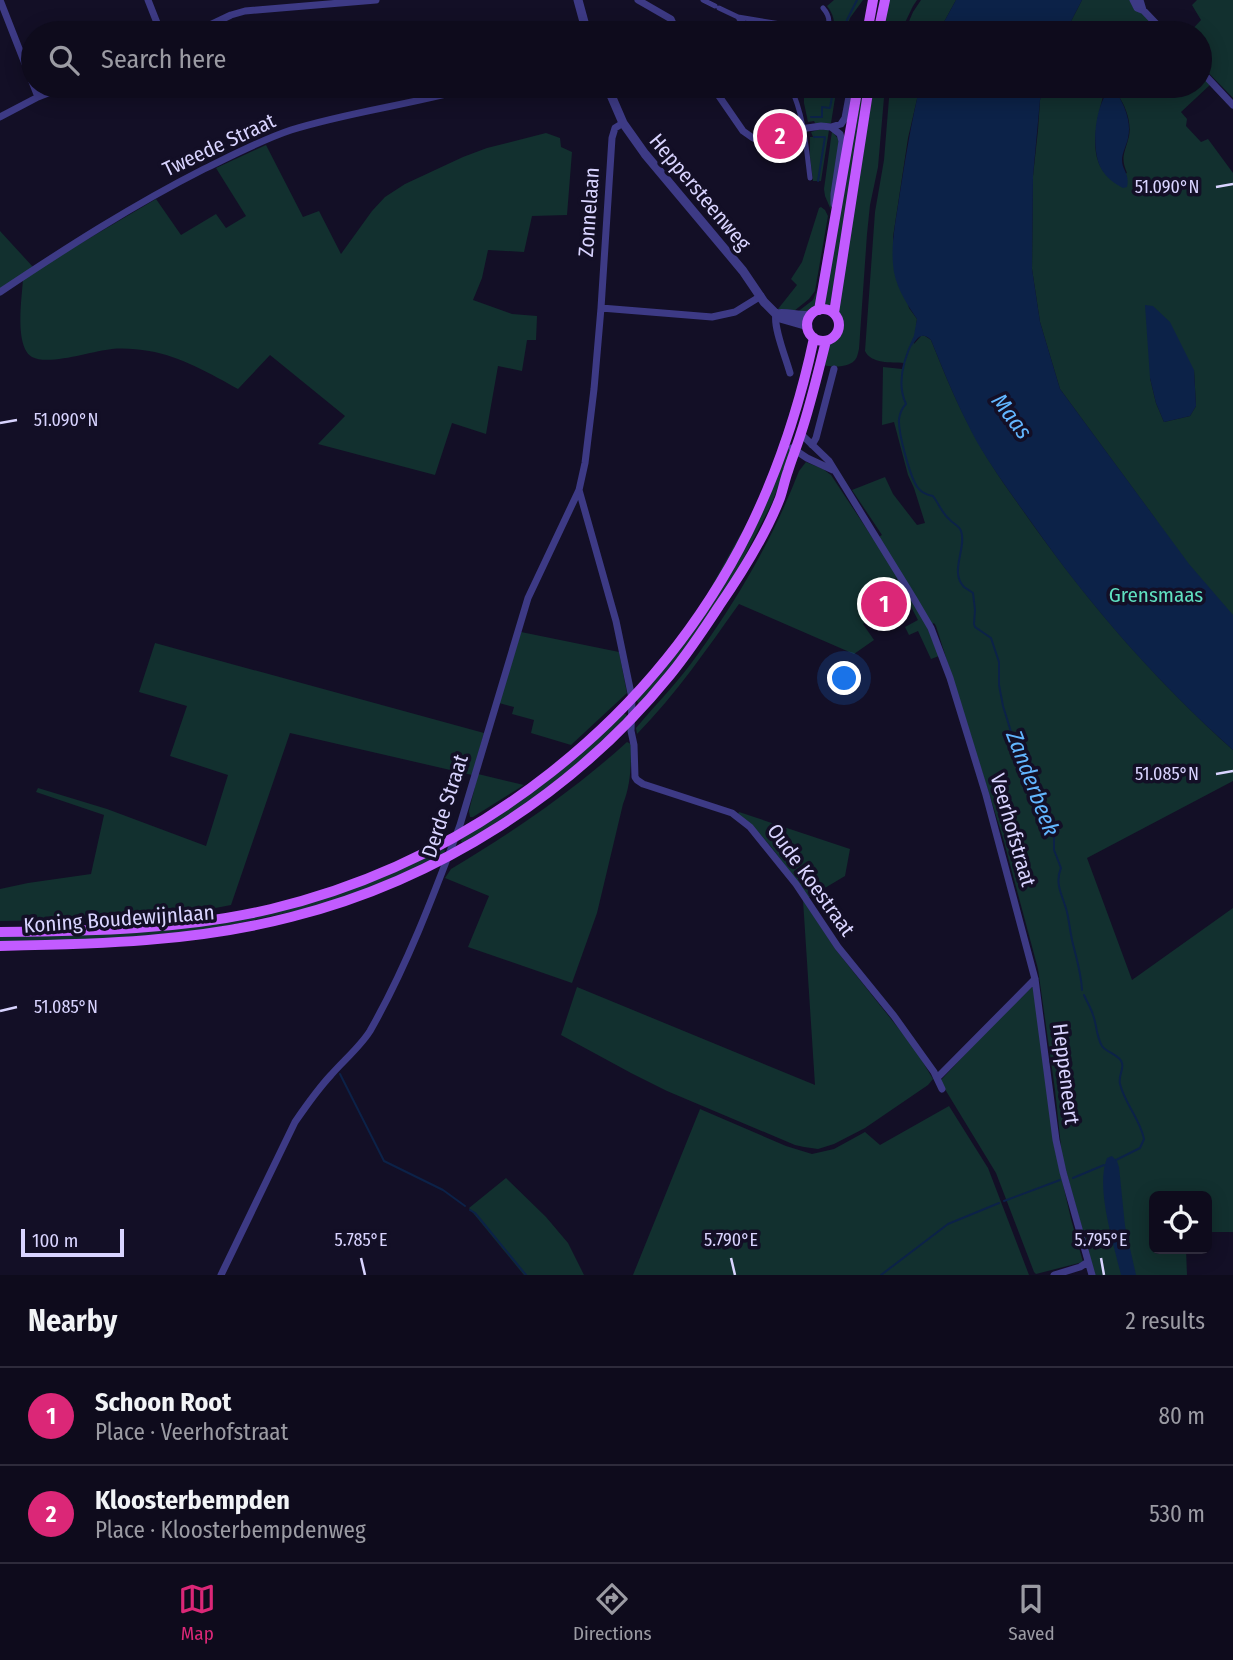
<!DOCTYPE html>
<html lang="en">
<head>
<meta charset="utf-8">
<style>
	body { margin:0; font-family:"Fira Sans Condensed",sans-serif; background:#171425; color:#f1f3f6 }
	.controls { position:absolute; right:21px; bottom:21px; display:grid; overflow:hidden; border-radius:10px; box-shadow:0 4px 18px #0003 }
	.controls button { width:63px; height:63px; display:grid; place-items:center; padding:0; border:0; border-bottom:2px solid #2e2b3b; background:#0e0b1c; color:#f1f3f6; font:35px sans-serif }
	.scale { position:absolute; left:21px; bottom:18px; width:103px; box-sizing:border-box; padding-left:7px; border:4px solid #d9d4ff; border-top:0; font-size:19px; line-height:24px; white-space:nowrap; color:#d9d4ff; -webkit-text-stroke:5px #130f26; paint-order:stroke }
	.you { position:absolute; left:845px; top:679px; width:24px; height:24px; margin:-18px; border:5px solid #fff; border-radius:50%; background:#1a73e8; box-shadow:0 0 0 10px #1a73e833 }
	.badge { display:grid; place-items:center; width:46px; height:46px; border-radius:50%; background:#db2777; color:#fff; font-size:23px; font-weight:700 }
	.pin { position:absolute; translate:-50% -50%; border:4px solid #fff; box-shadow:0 2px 7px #0006 }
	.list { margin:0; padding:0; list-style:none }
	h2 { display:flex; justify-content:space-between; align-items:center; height:91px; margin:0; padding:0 28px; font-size:30px }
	h2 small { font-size:23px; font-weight:400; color:#9b9ba3 }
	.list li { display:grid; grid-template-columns:46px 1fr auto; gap:21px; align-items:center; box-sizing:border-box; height:98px; padding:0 28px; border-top:2px solid #2e2b3b }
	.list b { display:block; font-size:26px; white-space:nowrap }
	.list p { margin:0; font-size:23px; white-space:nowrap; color:#9b9ba3 }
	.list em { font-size:23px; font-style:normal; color:#9b9ba3 }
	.icon { flex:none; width:38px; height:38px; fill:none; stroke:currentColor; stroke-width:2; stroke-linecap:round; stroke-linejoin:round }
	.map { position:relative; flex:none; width:1233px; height:1275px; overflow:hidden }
	.search { position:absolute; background:#0e0b1c; box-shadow:0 4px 18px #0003; left:21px; right:21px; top:21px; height:77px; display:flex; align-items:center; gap:18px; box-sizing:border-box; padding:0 24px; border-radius:38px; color:#9b9ba3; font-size:26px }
	.sheet { height:287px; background:#0e0b1c }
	nav { display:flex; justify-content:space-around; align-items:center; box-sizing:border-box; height:98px; border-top:2px solid #2e2b3b; background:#0e0b1c; font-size:19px; color:#9b9ba3 }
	nav a { display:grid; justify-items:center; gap:4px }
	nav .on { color:#db2777 }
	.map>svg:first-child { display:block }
	.green { fill:#12302f; fill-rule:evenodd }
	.water { fill:#0c2248 }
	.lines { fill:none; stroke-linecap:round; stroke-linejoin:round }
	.stream { stroke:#0c2248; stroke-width:2 }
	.pedestrian { stroke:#3d3a85; stroke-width:5 }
	.minor { stroke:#3d3a85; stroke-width:7 }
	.tertiary { stroke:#3d3a85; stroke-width:9 }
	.primary { stroke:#c25bff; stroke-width:10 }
	.ticks { fill:none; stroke:#d9d4ff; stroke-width:2.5 }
	.labels { text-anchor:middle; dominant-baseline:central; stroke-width:7; stroke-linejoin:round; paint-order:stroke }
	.street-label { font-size:21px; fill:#d9d4ff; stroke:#130f26 }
	.park-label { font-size:21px; fill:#5fe0c0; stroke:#130f26 }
	.water-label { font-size:23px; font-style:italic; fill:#62b6ff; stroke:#130f26 }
	.ticks-label { font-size:18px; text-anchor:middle; fill:#d9d4ff; stroke:#130f26; stroke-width:7; stroke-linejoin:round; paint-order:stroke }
</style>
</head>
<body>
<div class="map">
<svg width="1233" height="1275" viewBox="0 0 1233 1275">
	<rect width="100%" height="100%" fill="#130f26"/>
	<path class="green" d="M834,0h29l-13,18 -5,15h-13c4,-10 2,-18 -5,-27z
		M888,0h29l-4,6 -13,27h-19z
		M921,0h35l-18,33h-34l9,-21z
		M1082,0h54l27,33h-98z
		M1197,0h36v98l-33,-34v-31h-11l12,-13 -9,-15z
		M1200,72l11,12 -30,28 6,7 -1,7 15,16 7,-3 25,34v492l-221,-184 14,-113 131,153 -97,-132 -20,-67 -8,-53 1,-93 5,-46 2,-30 4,-14h156zM1114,90c10,11 18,31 15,46 -4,17 -9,21 -2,37l-17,5c-24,-19 -13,-57 -7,-82zM1194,370l2,36 -6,10 -26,6 -8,-19 -6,-25z
		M804,86h33l-6,37h-16l-1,-2 -6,1 -4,-19z
		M860,86h7l-37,220 -6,-1z
		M874,86h11l-7,81 -8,38 -3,29 -8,115c-1,4 -2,10 -5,12 -7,7 -23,6 -32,4l8,-21 8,-6 4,-9v-8l-5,-11z
		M890,86h30l-12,52 -15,99 1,12 15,59 8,11 -3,25 7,-8h4l6,4c14,35 28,69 47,102 15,28 35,54 53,80 59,83 126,160 202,228v31l-146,77 45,122 101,-72v324h-26v-36h-53v53h32l1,26h-92l-33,-119 -7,-66 -17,-121 -35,-131 -67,-212 -2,-3 -7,4 12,29 -8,3 -13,-28 -9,4 -4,-8 13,-7 -22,-42 -38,29 10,13 -5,4 11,16 -20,14 -115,-50c-32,45 -63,90 -102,130l-1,-6c21,-25 44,-48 62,-74 41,-57 76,-118 101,-183l7,-9 17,7 8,6 43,65 8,-5 -30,-45 33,-13 8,17 24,31 8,-2 -11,-35 -6,-13 -14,-53 -12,3 1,-58 19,2 2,-6c-13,-1 -33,1 -39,-12l10,-139 9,-52z
		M821,129l8,1 -8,51h-8l-3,-24v-20h3l-2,-5z
		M832,131l7,9 -7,63 -15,103 -7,5 -14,2 17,-13 5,-12 13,-78 -6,-14 -1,-7z
		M546,133l14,5 1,9 11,5 -5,63 -35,1 -8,36 -36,-2 -6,28 -9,22 39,14 25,2 -1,24h-9l-5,31 -24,-5 -12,68 -34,-11 -17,52 -117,-31 27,-28 -75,-61 -32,34c-27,-15 -58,-33 -89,-38 -12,-2 -25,-3 -37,-2 -20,2 -63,17 -80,8 -18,-11 -10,-59 -9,-78l48,-30 85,-50 25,36 35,-21 10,14 20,-12 -30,-48 50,-23 37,72 16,-6 22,43 31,-43 13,-14 20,-13 58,-27 24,-9z
		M821,207l4,3 3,6 -13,75 -6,8 -15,12 -16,-2 19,-24 -6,-6 11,-17 17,-54z
		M0,231l33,36 -33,22z
		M788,449l3,4 -19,50 -39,76 -53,78 -40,47 -2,-1 -2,-4 39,-47z
		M521,632l98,20 8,41 -56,52 -40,-12 3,-13 -22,-6 2,-7 -15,-4z
		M155,643l329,90 -12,42 -182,-42 -59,172 -31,6 -138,9 -62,1v-32l28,-6 63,-9 13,-59 -68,-23 2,-4 69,21 99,37 22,-71 -58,-19 17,-50 -48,-14z
		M622,714h4l1,2 -47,46 -60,46 -57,35 -2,-1 1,-5 52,-32 22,-16z
		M627,742l4,2c0,22 0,40 -8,60l-26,109 -25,70 -104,-36 21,-51 -44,-18 6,-9c62,-37 122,-78 176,-127z
		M478,774l46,11 -51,32h-3l-1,-6z
		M739,812l111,37 -5,27 -37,22c-21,-29 -41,-62 -70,-84z
		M441,849l4,1 -1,4 -76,35 -58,19 -104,22 -91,9 -115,3v-6l242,-18z
		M803,900l33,50 79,99 18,30 -5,6 -63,43 -31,16 -16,5 -14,-2 -9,-2 -128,-54 -36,-18 -70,-38 16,-48 238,98z
		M1033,986l21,159 17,74 12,43 -47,12 -2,-2 -38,-99 -56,-92 47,-50z
		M949,1106l39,62 41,107h-396l67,-166 86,37 26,8 22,-5 31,-17 15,13z
		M506,1178l40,39 22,26 16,32h-60l-55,-67z"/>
	<path class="water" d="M956,0h126l-17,33h-127z
		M920,86h124l-4,14 -7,76 -1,93 8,53 20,67 129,175 44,51v135c-75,-67 -141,-142 -199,-224 -19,-27 -40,-55 -57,-84 -18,-33 -32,-67 -46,-102 -9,-9 -14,-2 -19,6l5,-27c-11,-16 -23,-35 -24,-55 -2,-20 3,-45 6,-65 6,-38 12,-76 21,-113z
		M1109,90h5c10,12 18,32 14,48 -1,6 -6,15 -6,22 0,10 8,14 5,27l-4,1c-8,-4 -17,-11 -21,-18 -12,-19 -7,-64 7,-80z
		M1145,305l8,1 17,16 24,48 2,36 -6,10 -26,6 -8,-19 -6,-25z
		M1112,1156l5,5 2,6 6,59 11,49h-15c-7,-31 -26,-87 -14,-117z"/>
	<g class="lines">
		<path class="stream" d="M843,33l4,-13 10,-20
			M811,117h11v-10l8,1 4,-22
			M814,137h11l-7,44
			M914,338c-10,20 -18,45 -8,66 -4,4 -6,8 -7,15 -1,13 11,59 19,69 4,5 9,7 15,8 6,8 9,17 16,23 4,5 10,6 12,12 6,17 -12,41 3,56 3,2 6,4 9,6l2,17 -1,14 1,3 16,11 8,24v23l4,21 9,29 13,19 2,21 9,11 11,32 7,13v19l7,18c-7,16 2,28 6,44 2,9 3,18 5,28 4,17 9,31 10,50
			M1084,995c3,7 7,13 9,20 4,10 3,21 9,31 5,7 18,9 20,17 2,6 -4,13 -2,21 5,20 20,35 24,55l-4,9 -24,12
			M340,1074l44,87 59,29 22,16
			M1073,1178l31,-13
			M1004,1201l56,-21
			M470,1210l5,3 51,62
			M881,1275l67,-51 51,-21"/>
		<path class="pedestrian" d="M703,0l12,6
			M719,8l19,9 55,9 4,7
			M823,8c7,8 8,17 1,25
			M739,19l16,14
			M790,86c14,29 16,60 20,92"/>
		<path class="minor" d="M0,0l38,97
			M148,0l13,33
			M638,0l33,19 6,14
			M1133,0l4,8 5,2
			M1140,0l3,10 22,23
			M193,33l38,-18 14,-4 131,-11
			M1200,70l33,35
			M712,86l31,45 10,7
			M0,117l38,-20 28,-11
			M793,130l28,-4 10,1
			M834,204v-10l8,-53 -2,-7 -9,-7 10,-3 4,-6 6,-32
			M0,292c66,-44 133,-87 204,-123 29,-14 57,-29 87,-39 61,-19 125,-26 186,-44
			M601,308l111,9 23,-5 26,-16
			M776,314c-3,13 10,44 14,59
			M801,434l28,27 85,138 17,29 19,50 36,117 49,184 21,161 7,32 29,103
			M812,445l4,-7 18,-69
			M792,448l15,10 26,12
			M579,490l37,131 16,77 -1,33 3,14 1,32 2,3 6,4 89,29 18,14 46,57 42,63 56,69 40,56 8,17
			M937,1078l98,-99
			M221,1275l74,-153c11,-16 22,-32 36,-47 12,-14 29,-28 39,-44 37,-65 64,-137 90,-206l68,-227 51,-108 6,-27 9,-74 7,-81 11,-170 3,-10 8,-5
			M1054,1275l26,-8 8,-5"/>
		<path class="tertiary" d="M578,0l9,33
			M607,86l16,37 22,31 98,117 21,31 16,16 28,8
			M776,314c12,-2 23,3 35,1"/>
		<path class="primary" d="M867,33l6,-33
			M878,33l7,-33
			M807 325a16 16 0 1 1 32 0a16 16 0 1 1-32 0Z
			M819,310l39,-224
			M834,313l35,-227
			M0,932c91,-1 182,-2 271,-23 204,-49 383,-189 477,-377 30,-61 52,-128 66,-194
			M0,946c98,-2 195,-4 291,-29 147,-37 284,-125 379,-242 18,-22 34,-46 49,-69 22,-32 47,-72 61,-108 3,-9 5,-19 8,-27 4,-13 9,-25 13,-38 10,-30 17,-61 25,-92"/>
	</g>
	<path class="ticks" d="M1216,187l17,-3M0,423l17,-3M1216,774l17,-3M0,1011l17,-4M361,1258l4,17M731,1258l4,17M1101,1258l3,17"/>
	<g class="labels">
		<g class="street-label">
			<text transform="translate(219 145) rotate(-25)">Tweede Straat</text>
			<text transform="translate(700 192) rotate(50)">Heppersteenweg</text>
			<text transform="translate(589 212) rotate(-86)">Zonnelaan</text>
			<text transform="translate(445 806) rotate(-72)">Derde Straat</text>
			<text transform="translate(1013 830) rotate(74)">Veerhofstraat</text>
			<text transform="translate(811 880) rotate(54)">Oude Koestraat</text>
			<text transform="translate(119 919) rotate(-4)">Koning Boudewijnlaan</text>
			<text transform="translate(1066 1074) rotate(83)">Heppeneert</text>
		</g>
		<g class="park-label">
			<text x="1156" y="595">Grensmaas</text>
		</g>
		<g class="water-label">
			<text transform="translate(1012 416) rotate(53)">Maas</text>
			<text transform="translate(1033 783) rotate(69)">Zanderbeek</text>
		</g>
	</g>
	<g class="ticks-label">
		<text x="1167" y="193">51.090°N</text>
		<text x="66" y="426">51.090°N</text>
		<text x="1167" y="780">51.085°N</text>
		<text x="66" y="1013">51.085°N</text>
		<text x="361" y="1246">5.785°E</text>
		<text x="731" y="1246">5.790°E</text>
		<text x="1101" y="1246">5.795°E</text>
	</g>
</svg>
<div class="controls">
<button><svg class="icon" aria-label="locate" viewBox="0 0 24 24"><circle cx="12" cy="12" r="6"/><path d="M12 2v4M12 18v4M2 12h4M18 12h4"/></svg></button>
</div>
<div class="scale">100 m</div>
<div class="you"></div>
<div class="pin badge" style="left:884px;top:604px">1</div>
<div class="pin badge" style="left:780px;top:136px">2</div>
<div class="search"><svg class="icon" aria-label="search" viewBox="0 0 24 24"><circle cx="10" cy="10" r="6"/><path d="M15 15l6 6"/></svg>Search here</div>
</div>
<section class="sheet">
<h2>Nearby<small>2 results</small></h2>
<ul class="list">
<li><span class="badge">1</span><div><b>Schoon Root</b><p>Place · Veerhofstraat</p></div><em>80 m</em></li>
<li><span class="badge">2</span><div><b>Kloosterbempden</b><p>Place · Kloosterbempdenweg</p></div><em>530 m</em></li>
</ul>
</section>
<nav>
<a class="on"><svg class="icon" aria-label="map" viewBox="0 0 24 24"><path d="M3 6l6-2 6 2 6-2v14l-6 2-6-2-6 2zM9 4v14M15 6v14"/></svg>Map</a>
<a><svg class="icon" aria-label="directions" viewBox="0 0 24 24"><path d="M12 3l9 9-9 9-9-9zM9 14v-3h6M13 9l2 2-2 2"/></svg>Directions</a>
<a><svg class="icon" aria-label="saved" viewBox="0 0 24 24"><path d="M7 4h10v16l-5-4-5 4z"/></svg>Saved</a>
</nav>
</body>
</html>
